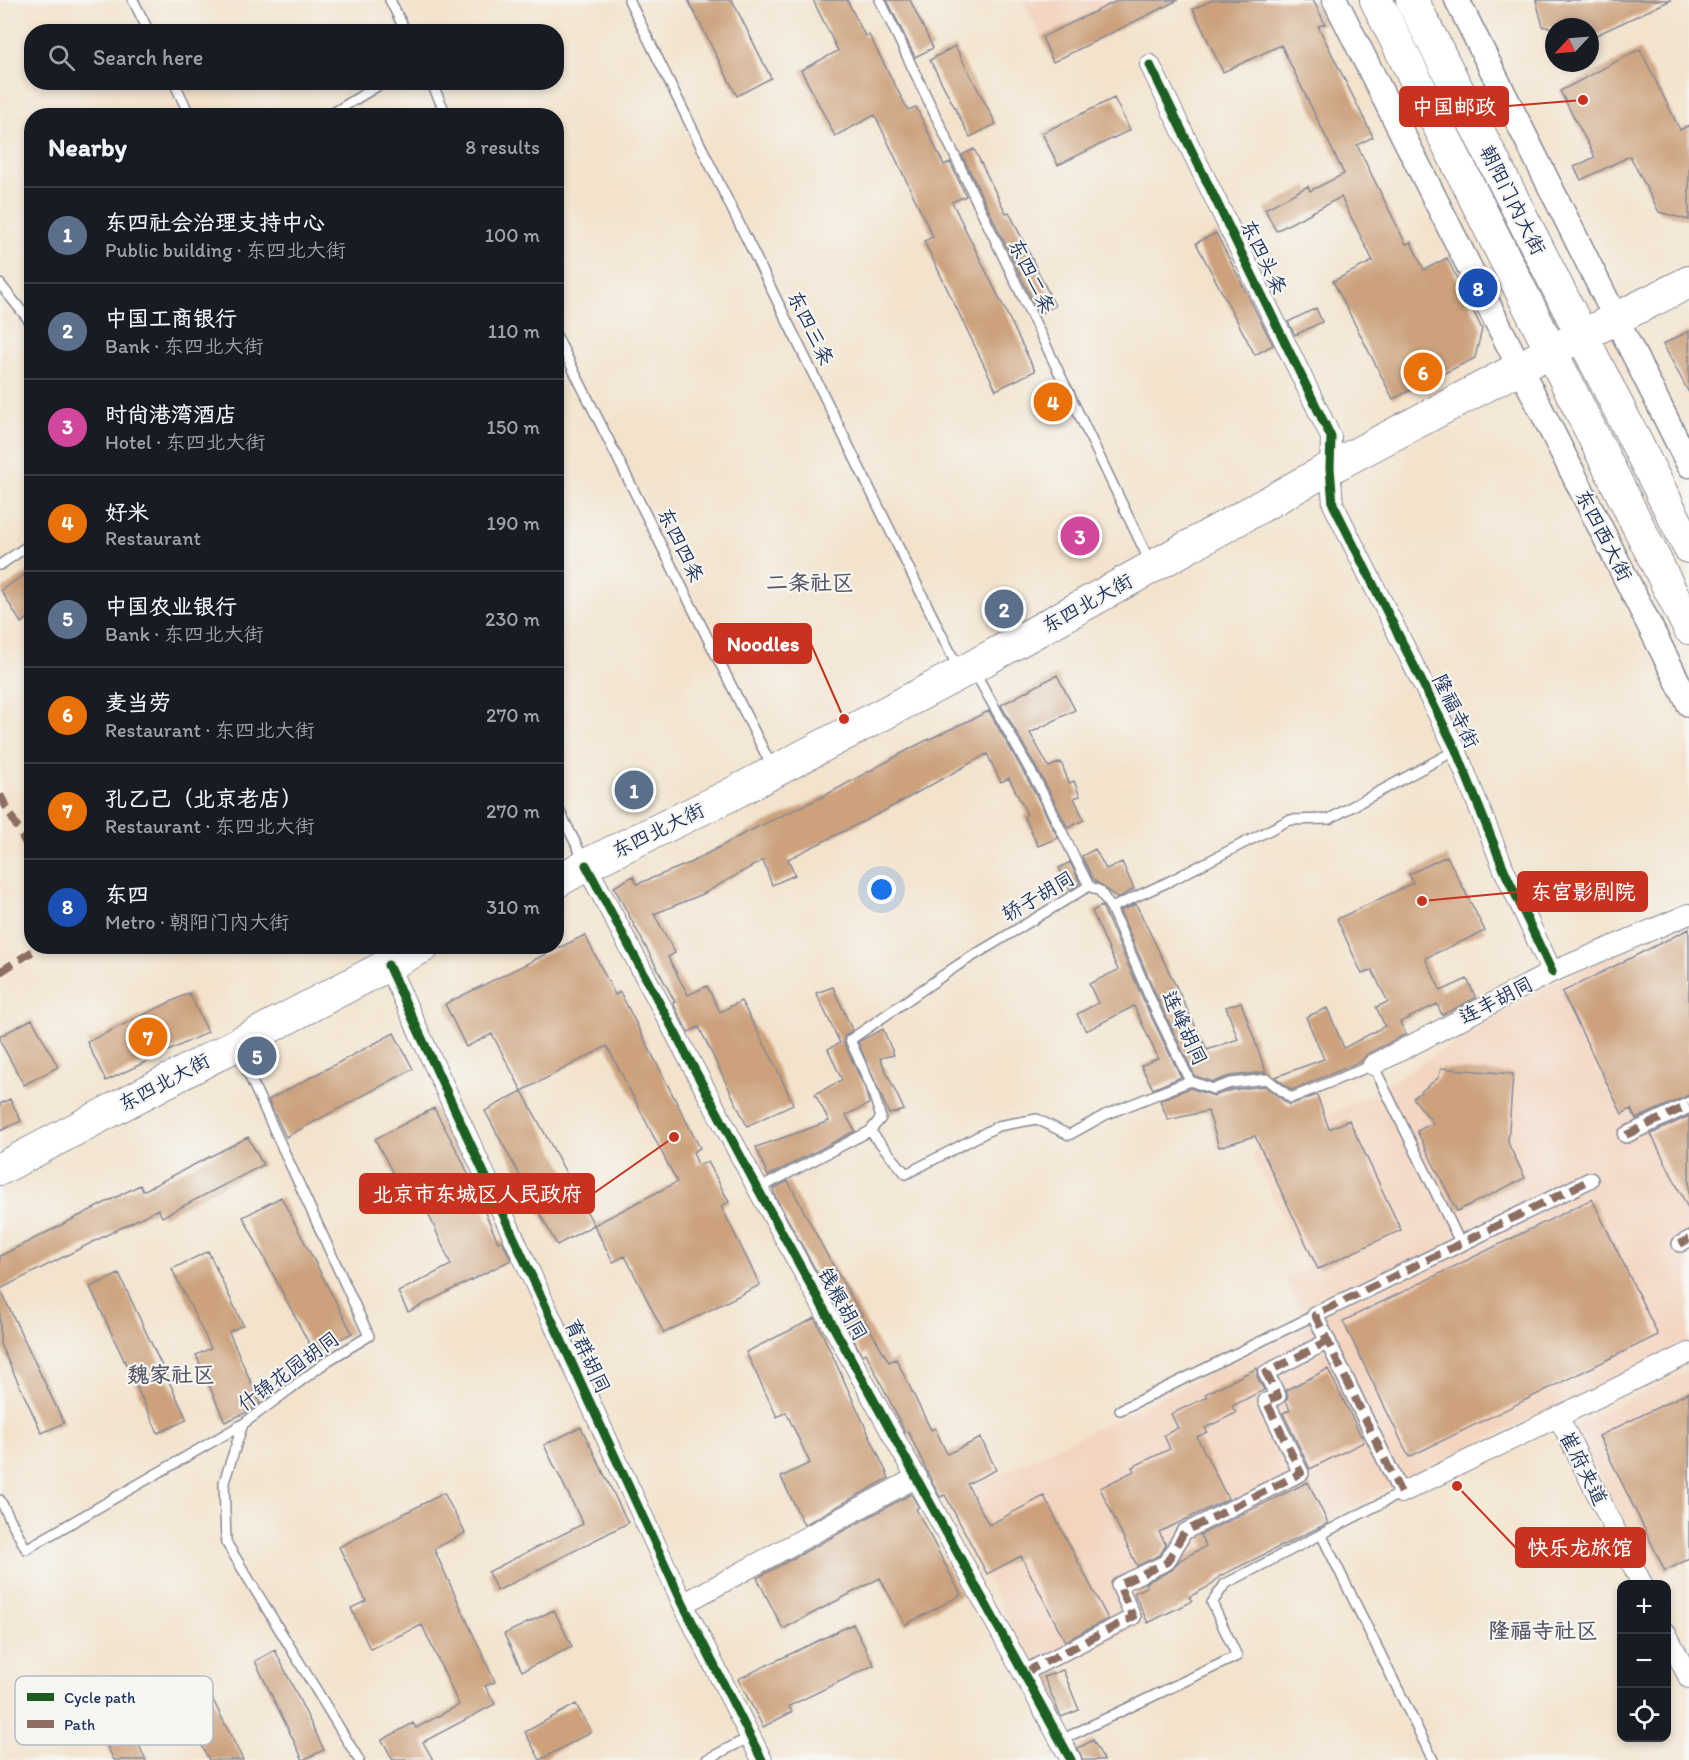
<!DOCTYPE html>
<html lang="en">
<head>
<meta charset="utf-8">
<style>
	body { margin:0; font-family:Itim,"LXGW WenKai TC",sans-serif; background:#20242c; color:#f1f3f6 }
	.controls { position:absolute; right:18px; bottom:18px; display:grid; overflow:hidden; border-radius:12px; box-shadow:0 3px 9px #0003 }
	.controls button { width:54px; height:54px; display:grid; place-items:center; padding:0; border:0; border-bottom:2px solid #363941; background:#171b24; color:#f1f3f6; font:30px sans-serif }
	.compass { position:absolute; left:1545px; top:18px; width:54px; height:54px; border-radius:50%; background:#171b24; box-shadow:0 3px 9px #0003; rotate:244deg }
	.you { position:absolute; left:882px; top:890px; width:21px; height:21px; margin:-15px; border:4px solid #fff; border-radius:50%; background:#1a73e8; box-shadow:0 0 0 9px #1a73e833 }
	.badge { display:grid; place-items:center; width:39px; height:39px; border-radius:50%; background:#2563eb; color:#fff; font-size:20px; font-weight:700 }
	.pin { position:absolute; translate:-50% -50%; border:3px solid #fff; box-shadow:0 2px 6px #0006 }
	.list { margin:0; padding:0; list-style:none }
	h2 { display:flex; justify-content:space-between; align-items:center; height:78px; margin:0; padding:0 24px; font-size:26px }
	h2 small { font-size:20px; font-weight:400; color:#9ea1a6 }
	.list li { display:grid; grid-template-columns:39px 1fr auto; gap:18px; align-items:center; box-sizing:border-box; height:96px; padding:0 24px; border-top:2px solid #363941 }
	.list b { display:block; font-size:22px; white-space:nowrap }
	.list p { margin:0; font-size:20px; white-space:nowrap; color:#9ea1a6 }
	.list em { font-size:20px; font-style:normal; color:#9ea1a6 }
	.icon { flex:none; width:33px; height:33px; fill:none; stroke:currentColor; stroke-width:2; stroke-linecap:round; stroke-linejoin:round }
	.map { position:relative; flex:none; width:1689px; height:1760px; overflow:hidden }
	.search { position:absolute; background:#171b24; box-shadow:0 3px 9px #0003; left:24px; top:24px; width:540px; height:66px; display:flex; align-items:center; gap:15px; box-sizing:border-box; padding:0 21px; border-radius:24px; color:#9ea1a6; font-size:22px }
	.panel { position:absolute; background:#171b24; box-shadow:0 3px 9px #0003; left:24px; top:108px; width:540px; height:846px; border-radius:24px }
	.map>svg:first-child { display:block }
	.built { fill:#f3d4bf }
	.building { fill:#cca17c }
	.lines { fill:none; stroke-linecap:round; stroke-linejoin:round }
	.service-casing { stroke:#878996; stroke-width:12 }
	.pedestrian-casing { stroke:#878996; stroke-width:18 }
	.minor-casing { stroke:#878996; stroke-width:22 }
	.tertiary-casing { stroke:#878996; stroke-width:27 }
	.primary-casing { stroke:#878996; stroke-width:34 }
	.service { stroke:#fff; stroke-width:9 }
	.pedestrian { stroke:#fff; stroke-width:15 }
	.minor { stroke:#fff; stroke-width:20 }
	.tertiary { stroke:#fff; stroke-width:24 }
	.primary { stroke:#fff; stroke-width:32 }
	.quiet { stroke:#8d6e63; stroke-width:8; stroke-dasharray:15 8; stroke-linecap:butt }
	.cycleway-casing { stroke:#f6f6f2; stroke-width:13 }
	.cycleway { stroke:#1b5e20; stroke-width:9 }
	.labels { text-anchor:middle; dominant-baseline:central; stroke-width:4.5; stroke-linejoin:round; paint-order:stroke }
	.street-label { font-size:20px; fill:#1b2f5e; stroke:#f6f6f2 }
	.quarter-label { font-size:22px; font-weight:bold; fill:#595768; stroke:#f6f6f2 }
	.key { fill:#f6f6f2; stroke:#b4bac6; stroke-width:1.5 }
	.key-label { font-size:16px; fill:#1b2f5e }
	.leader { fill:none; stroke:#c8321e; stroke-width:2 }
	.callout-dot { fill:#c8321e; stroke:#f6f6f2; stroke-width:2 }
	.callout { fill:#c8321e; stroke:#c8321e; stroke-width:2 }
	.callout-label { font-size:21px; text-anchor:middle; font-weight:bold; fill:#fff }
</style>
</head>
<body>
<div class="map">
<svg width="1689" height="1760" viewBox="0 0 1689 1760">
	<rect width="100%" height="100%" fill="#f6f6f2"/>
	<filter id="ink" filterUnits="userSpaceOnUse"><feTurbulence type="fractalNoise" baseFrequency=".0167" numOctaves="2"/><feDisplacementMap in="SourceGraphic" scale="12" xChannelSelector="R" yChannelSelector="G"/><feConvolveMatrix kernelMatrix="1 2 1 2 8 2 1 2 1" color-interpolation-filters="sRGB"/></filter>
	<filter id="wash" filterUnits="userSpaceOnUse"><feTurbulence type="fractalNoise" baseFrequency=".008" numOctaves="4" result="noise"/><feDisplacementMap in="SourceGraphic" scale="24" xChannelSelector="R" yChannelSelector="G"/><feGaussianBlur stdDeviation="1.35" result="paint"/><feColorMatrix in="noise" values="0 0 0 0 0 0 0 0 0 0 0 0 0 0 0 0 0 1.4 0 .05"/><feComposite in="paint" operator="in"/></filter>
	<g filter="url(#wash)">
		<rect width="100%" height="100%" fill="#f3e3cd"/>
		<path class="built" d="M1023,0h156l-126,62z
			M1689,921v421l-280,134 -73,42 -116,58 -10,10 -20,11 2,4 -155,75 -91,-176 362,-173 -23,-49 23,-11 -57,-114 122,-60 180,-110z
			M1689,1370v190l-39,19 -75,-153z"/>
		<g id="blocks">
			<path class="building" d="M688,0h44l39,78 -34,18z
				M813,0h34l18,36 4,-1 39,75 8,-3 28,58 6,-3 16,34 -14,6 83,169 -39,19 -72,-149 9,-4 -58,-122 -40,21 -34,-66 37,-19z
				M887,0h23l23,48 -18,9z
				M1119,0h59l-125,62 -11,-25z
				M1213,0h100l12,24 -7,2 55,111 -16,8 49,99 5,-2 13,28 23,-12 35,71 -7,29 -82,41 -60,-118 40,-20 -32,-64 -65,34 -11,-22 43,-23 2,5 34,-17 -63,-129 -58,27 -30,-63z
				M1536,0h135l-81,38v-11h-47z
				M955,46l41,78 -26,13 -40,-77z
				M1640,49l40,81 9,-5v95l-30,-8 -29,-56 -49,24 -7,-13 21,-10 -35,-66z
				M1114,98l16,32 -72,35 -16,-32z
				M974,149l32,64 3,-1 46,94 -16,8 -77,-159z
				M1216,233l57,112 -18,10 -59,-112z
				M1316,308l6,14 -27,13 -7,-13z
				M1689,331v62l-26,-49z
				M32,570v46l-11,7 -20,-33z
				M1057,675l18,35 -45,23 19,34 12,-5 8,21 5,-2 6,15 -6,2 10,22 -16,8 -23,-45 -44,-78z
				M989,711l44,78 25,49 -20,8 -14,-30 3,-2 -18,-36 -8,4 -14,-28 -103,57 -96,48 7,16 -23,10 -9,-25 -60,34 -49,20 21,39 -7,4 20,38 19,-9 13,26 21,-11 33,61 19,42 -46,22 -48,-99 -11,5 -15,-29 2,-1 -61,-115 19,-11 4,8 53,-21 57,-31 77,-36 95,-52z
				M1095,849l11,20 16,-7 12,27 -17,9 -24,-19 -11,-23z
				M1447,856l38,75 -60,27 16,33 26,-12 9,19 -34,17 -5,-11 -37,18 6,12 -39,20 -5,7 -70,29 -17,-13 49,-18 -18,-42 21,-9 17,40 41,-22 -9,-19 12,-5 -16,-32 -10,4 -25,-55 76,-36 -4,-9z
				M1070,862l10,21 -10,7 -11,-22z
				M1136,904l71,146 31,-11 -12,-32 15,-5 25,70 -36,4 -17,6 -18,-6 -35,-72 -40,-93z
				M1102,906l46,104 33,67 -28,12 -12,-23 17,-8 -24,-52 -48,25 -9,-17 21,-11 -9,-19 29,-14 -26,-59z
				M1689,929v166l-53,24 -5,-10 -9,5 -60,-122z
				M585,935l30,60 5,-3 80,156 -7,4 5,13 10,-3 21,40 -8,4 39,79 -96,48 -39,-77 -12,6 -19,-37 83,-43 -70,-136 -85,45 -30,-57 -26,13 -21,-43z
				M833,987l19,43 -8,6v7l21,45 4,16 -23,11 9,16 -87,45 -12,-29 41,-14 32,-12 -14,-27 27,-14 -14,-31 12,-6 -24,-50z
				M189,993l19,39 -102,49 -19,-39z
				M32,1019l26,48 -34,18 -24,-44v-5z
				M883,1029l11,26 -14,3 24,52 -15,4 -31,-72z
				M394,1033l19,36 -127,68 -18,-37z
				M1441,1068l72,6 -5,69 17,35 -68,33 -40,-80 16,-8 -20,-25 26,-21z
				M1265,1086l24,19 28,-10 12,34 20,-9 52,110 -83,39 -63,-133 -36,11 -11,-36 -40,9 -8,-20 30,-12 24,8 18,-6z
				M522,1091l72,134 -37,20 -72,-134z
				M10,1099l11,22 -21,10v-27z
				M434,1108l28,52 36,82 4,-2 9,20 -103,52 -10,-20 53,-27 -36,-82 -13,7 -27,-51z
				M1689,1116v94l-38,-76z
				M248,1137l15,28 -101,52 -4,-8 -158,80 64,134 -22,10 -42,-89v-88l140,-71 3,6z
				M788,1181l39,74 62,107 7,-3 35,71 4,-2 12,26 34,-16 15,32 -29,14 22,41 55,-29 64,123 -43,22 -44,-85 -34,18 -42,-79 -5,2 -8,-15 -24,-51 -3,2 -3,-7 -36,-73 -4,2 -87,-159 -2,-7z
				M281,1197l71,136 -38,20 -71,-136z
				M1592,1199l66,136 -249,122 -66,-136z
				M208,1251l35,74 -14,7 31,71 -13,9 -22,10 -29,-67 15,-7 -39,-79z
				M119,1274l68,146 -29,13 -68,-146z
				M815,1318l74,160 -85,47 -23,-48 29,-14 -24,-51 -9,5 -31,-65z
				M1257,1368v9l7,13 -32,16 4,7 -31,15 2,4 -10,5 31,62 -69,33 7,13 -6,10 -23,11 -37,-78 34,-17 -2,-4 38,-18 -6,-14 14,-7 -7,-14 36,-17 -2,-3z
				M1328,1369l36,73 -54,27 -27,-56 7,-3 -4,-9 2,-5 -2,-6z
				M1689,1392v167l-24,12 -66,-135z
				M581,1427l47,96 -131,68 -9,-19 95,-48 -39,-79z
				M1308,1482l20,41 -108,53 -10,10 -21,11 3,4 -44,22 -14,-30 13,-6 -2,-4 27,-13 8,-10 26,-14 -6,-11z
				M444,1493l21,40 -31,16 61,133 -10,4 10,18 -72,38 10,18h-40l-11,-20 31,-17 3,5 43,-23 -37,-80 -52,24 -19,-41 15,-7 -27,-54z
				M911,1494l8,13 -3,2 45,86 -56,30 -25,-47 -97,51 -26,-51z
				M554,1610l18,37 -50,24 -18,-37z
				M853,1624l21,41 -85,41 3,6 -29,15 -25,-48z
				M275,1650l49,100 -21,10 -48,-99z
				M1063,1670l16,40 -18,7 -17,-40z
				M203,1680l40,80h-34l-34,-66z
				M576,1704l15,28 -51,28 -15,-28z
				M127,1721l19,39h-32l-13,-26z
				M1093,1740l11,20h-21l-5,-12z"/>
		</g>
	</g>
	<g filter="url(#ink)">
		<use href="#blocks" fill-opacity="0" stroke="#878996" stroke-width="1.5"/>
		<g class="lines">
			<g class="service-casing">
				<path id="service" d="M133,0l16,32
					M390,0l16,32
					M629,0l329,668
					M880,0l270,562
					M174,82l16,34
					M431,82l16,34
					M328,116l56,-34
					M0,284l32,40
					M556,335l216,432
					M0,565l32,-22
					M974,671l65,115 50,100
					M556,804l28,56
					M1111,908l43,99 36,74 23,8 18,-6 36,-4 24,19 82,-33 88,179
					M237,1049l132,287 -40,24 -86,64 -19,58 2,60 133,218
					M870,1131l36,43 92,-48 39,-7 32,16 36,-20 85,-34
					M758,1189l112,-58 11,-13 -10,-32 -21,-46 108,-75 131,-79 11,5 11,17 57,-26 121,-62 40,-1 127,-69
					M1120,1410l195,-95
					M0,1500l26,49 217,-125
					M1321,1534l112,226
					M1061,1740l176,-84 -25,-53 13,-19 176,-91
					M706,1760l44,-23"/>
			</g>
			<g class="pedestrian-casing">
				<path id="pedestrian" d="M1626,1135l63,-30
					M1680,1244l9,-5
					M1401,1493l-86,-178 275,-135
					M1024,1673l109,-56 -14,-32 48,-23 17,-30 117,-59 -35,-72 12,-5 -12,-23 62,-32"/>
			</g>
			<g class="minor-casing">
				<path id="minor" d="M1150,65l181,372 -1,31 3,36 123,246 49,122 47,100
					M586,865l172,324 313,571
					M388,965l295,639 79,156
					M1373,1065l179,-93 137,-58
					M1558,1416l84,168
					M1401,1493l288,-140
					M683,1604l234,-127
					M1666,1633l23,45"/>
			</g>
			<g class="tertiary-casing">
				<path id="tertiary" d="M1335,0l354,704
					M1457,0l232,465"/>
			</g>
			<g class="primary-casing">
				<path id="primary" d="M1376,0l313,628
					M1412,0l277,547
					M556,882l30,-17 140,-68 246,-130 358,-199 221,-117 138,-69
					M0,1169l424,-223"/>
			</g>
			<use href="#service" class="service"/>
			<use href="#pedestrian" class="pedestrian"/>
			<use href="#minor" class="minor"/>
			<use href="#tertiary" class="tertiary"/>
			<use href="#primary" class="primary"/>
			<path class="quiet" d="M0,795l32,60
				M0,972l41,-26
				M1626,1135l63,-30
				M1680,1244l9,-5
				M1401,1493l-86,-178 275,-135
				M1024,1673l109,-56 -14,-32 48,-23 17,-30 117,-59 -35,-72 12,-5 -12,-23 62,-32"/>
			<g class="cycleway-casing">
				<path id="cycleway" d="M1150,65l181,372 -1,31 3,36 123,246 49,122 47,100
					M586,865l172,324 313,571
					M388,965l295,639 79,156"/>
			</g>
			<use href="#cycleway" class="cycleway"/>
		</g>
	</g>
	<g class="labels">
		<g class="street-label">
			<text transform="translate(1513 200) rotate(63)">朝阳门内大街</text>
			<text transform="translate(1264 257) rotate(64)">东四头条</text>
			<text transform="translate(1032 276) rotate(64)">东四二条</text>
			<text transform="translate(811 328) rotate(64)">东四三条</text>
			<text transform="translate(1604 535) rotate(63)">东四西大街</text>
			<text transform="translate(681 545) rotate(64)">东四四条</text>
			<text transform="translate(1087 603) rotate(-29)">东四北大街</text>
			<text transform="translate(1456 711) rotate(64)">隆福寺街</text>
			<text transform="translate(658 830) rotate(-26)">东四北大街</text>
			<text transform="translate(1038 896) rotate(-30)">轿子胡同</text>
			<text transform="translate(1496 1000) rotate(-27)">连丰胡同</text>
			<text transform="translate(1185 1028) rotate(65)">连峰胡同</text>
			<text transform="translate(164 1082) rotate(-28)">东四北大街</text>
			<text transform="translate(843 1304) rotate(61)">钱粮胡同</text>
			<text transform="translate(588 1356) rotate(65)">育群胡同</text>
			<text transform="translate(288 1371) rotate(-36)">什锦花园胡同</text>
			<text transform="translate(1584 1468) rotate(63)">崔府夹道</text>
		</g>
		<g class="quarter-label">
			<text x="810" y="582">二条社区</text>
			<text x="171" y="1374">魏家社区</text>
			<text x="1543" y="1630">隆福寺社区</text>
		</g>
	</g>
	<rect x="15" y="1676" width="198" height="69" rx="9" class="key"/>
	<rect x="27" y="1693" width="27" height="8" fill="#1b5e20"/>
	<rect x="27" y="1720" width="27" height="8" fill="#8d6e63"/>
	<g class="key-label">
		<text x="64" y="1703">Cycle path</text>
		<text x="64" y="1730">Path</text>
	</g>
	<path class="leader" d="M1583 100L1508 106M844 719L811 644M1422 901L1518 892M674 1137L594 1193M1457 1486L1516 1548"/>
	<g class="callout-dot">
		<circle cx="1583" cy="100" r="6"/>
		<circle cx="844" cy="719" r="6"/>
		<circle cx="1422" cy="901" r="6"/>
		<circle cx="674" cy="1137" r="6"/>
		<circle cx="1457" cy="1486" r="6"/>
	</g>
	<g class="callout">
		<rect x="1400" y="87" width="108" height="39" rx="6"/>
		<rect x="714" y="624" width="97" height="39" rx="6"/>
		<rect x="1518" y="872" width="129" height="39" rx="6"/>
		<rect x="360" y="1174" width="234" height="39" rx="6"/>
		<rect x="1516" y="1528" width="129" height="39" rx="6"/>
	</g>
	<g class="callout-label">
		<text x="1454" y="114">中国邮政</text>
		<text x="763" y="651">Noodles</text>
		<text x="1583" y="899">东宫影剧院</text>
		<text x="477" y="1201">北京市东城区人民政府</text>
		<text x="1580" y="1555">快乐龙旅馆</text>
	</g>
</svg>
<div class="controls">
<button>+</button>
<button>−</button>
<button><svg class="icon" aria-label="locate" viewBox="0 0 24 24"><circle cx="12" cy="12" r="6"/><path d="M12 2v4M12 18v4M2 12h4M18 12h4"/></svg></button>
</div>
<svg class="compass" viewBox="-18 -18 36 36"><path d="M0-13l5 13h-10z" fill="#e53935"/><path d="M0 13l5-13h-10z" fill="#9ea1a6"/></svg>
<div class="you"></div>
<div class="pin badge" style="left:634px;top:790px;background:#5c6f8a">1</div>
<div class="pin badge" style="left:1004px;top:609px;background:#5c6f8a">2</div>
<div class="pin badge" style="left:1080px;top:536px;background:#d1479c">3</div>
<div class="pin badge" style="left:1053px;top:402px;background:#e8710a">4</div>
<div class="pin badge" style="left:257px;top:1056px;background:#5c6f8a">5</div>
<div class="pin badge" style="left:1423px;top:372px;background:#e8710a">6</div>
<div class="pin badge" style="left:148px;top:1037px;background:#e8710a">7</div>
<div class="pin badge" style="left:1478px;top:288px;background:#1a4fb4">8</div>
<div class="search"><svg class="icon" aria-label="search" viewBox="0 0 24 24"><circle cx="10" cy="10" r="6"/><path d="M15 15l6 6"/></svg>Search here</div>
<section class="panel">
<h2>Nearby<small>8 results</small></h2>
<ul class="list">
<li><span class="badge" style="background:#5c6f8a">1</span><div><b>东四社会治理支持中心</b><p>Public building · 东四北大街</p></div><em>100 m</em></li>
<li><span class="badge" style="background:#5c6f8a">2</span><div><b>中国工商银行</b><p>Bank · 东四北大街</p></div><em>110 m</em></li>
<li><span class="badge" style="background:#d1479c">3</span><div><b>时尚港湾酒店</b><p>Hotel · 东四北大街</p></div><em>150 m</em></li>
<li><span class="badge" style="background:#e8710a">4</span><div><b>好米</b><p>Restaurant</p></div><em>190 m</em></li>
<li><span class="badge" style="background:#5c6f8a">5</span><div><b>中国农业银行</b><p>Bank · 东四北大街</p></div><em>230 m</em></li>
<li><span class="badge" style="background:#e8710a">6</span><div><b>麦当劳</b><p>Restaurant · 东四北大街</p></div><em>270 m</em></li>
<li><span class="badge" style="background:#e8710a">7</span><div><b>孔乙己（北京老店）</b><p>Restaurant · 东四北大街</p></div><em>270 m</em></li>
<li><span class="badge" style="background:#1a4fb4">8</span><div><b>东四</b><p>Metro · 朝阳门内大街</p></div><em>310 m</em></li>
</ul>
</section>
</div>
</body>
</html>
